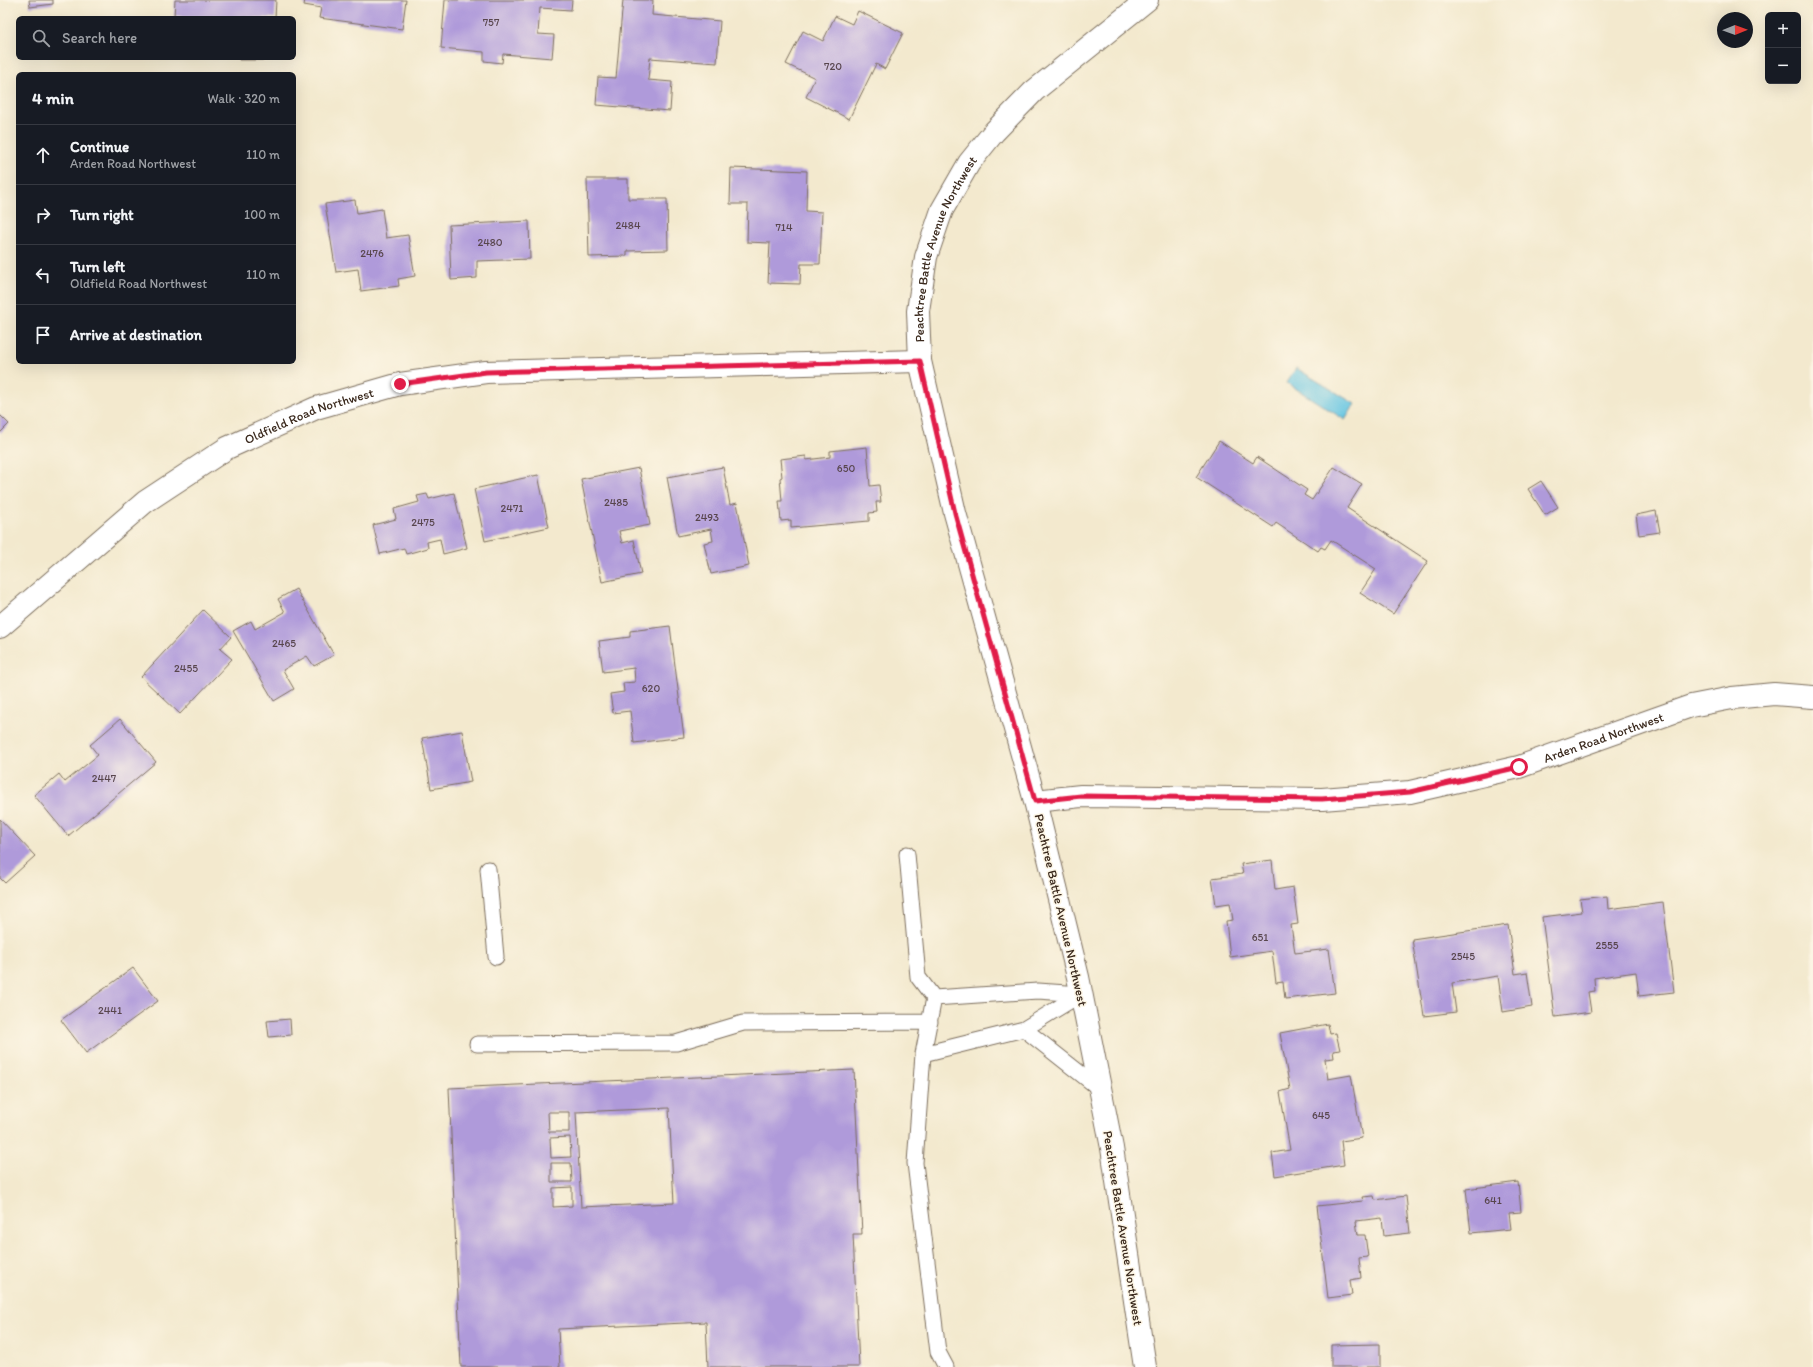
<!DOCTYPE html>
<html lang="en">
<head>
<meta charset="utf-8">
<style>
	body { margin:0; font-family:Itim,sans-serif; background:#242831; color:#f1f3f6 }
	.controls { position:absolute; right:12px; top:12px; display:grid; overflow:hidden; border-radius:6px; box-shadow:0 4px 16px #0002 }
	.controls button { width:36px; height:36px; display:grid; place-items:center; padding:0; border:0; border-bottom:1px solid #363941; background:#171b24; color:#f1f3f6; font:20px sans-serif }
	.compass { position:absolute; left:1717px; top:12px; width:36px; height:36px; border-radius:50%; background:#171b24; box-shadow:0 4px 16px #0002; rotate:89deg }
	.stop { position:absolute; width:12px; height:12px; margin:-9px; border:3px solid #e11d48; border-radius:50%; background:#fff }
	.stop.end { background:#e11d48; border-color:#fff; box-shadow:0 1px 4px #0008 }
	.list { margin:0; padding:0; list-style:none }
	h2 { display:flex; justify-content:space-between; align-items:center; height:52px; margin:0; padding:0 16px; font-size:17px }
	h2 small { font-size:13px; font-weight:400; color:#9ea1a6 }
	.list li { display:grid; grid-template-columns:26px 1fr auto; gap:12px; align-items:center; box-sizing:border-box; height:60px; padding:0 16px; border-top:1px solid #363941 }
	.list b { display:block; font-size:15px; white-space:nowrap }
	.list p { margin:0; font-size:13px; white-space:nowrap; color:#9ea1a6 }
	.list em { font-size:13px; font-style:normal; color:#9ea1a6 }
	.icon { flex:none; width:22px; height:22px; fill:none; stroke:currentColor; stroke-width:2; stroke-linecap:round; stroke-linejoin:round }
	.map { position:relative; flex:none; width:1813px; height:1367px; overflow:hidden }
	.search { position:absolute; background:#171b24; box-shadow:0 4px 16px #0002; left:16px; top:16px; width:280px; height:44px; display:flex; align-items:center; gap:10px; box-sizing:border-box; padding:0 14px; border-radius:6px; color:#9ea1a6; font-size:15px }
	.panel { position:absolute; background:#171b24; box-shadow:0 4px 16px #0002; left:16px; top:72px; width:280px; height:292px; border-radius:6px }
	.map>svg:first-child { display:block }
	.water { fill:#64c5e2; stroke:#507880 }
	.building { fill:#af9ada; fill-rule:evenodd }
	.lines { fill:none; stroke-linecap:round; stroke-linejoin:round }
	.lane-casing { stroke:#7b6d5c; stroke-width:17 }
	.street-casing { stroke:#7b6d5c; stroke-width:24 }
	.lane { stroke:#fff; stroke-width:15 }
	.street { stroke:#fff; stroke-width:22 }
	.route { stroke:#e11d48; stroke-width:5 }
	.labels { text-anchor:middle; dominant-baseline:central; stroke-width:3; stroke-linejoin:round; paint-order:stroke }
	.number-label { font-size:11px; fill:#58464d }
	.street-label { font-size:13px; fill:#3b2a1e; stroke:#fcf5e5 }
</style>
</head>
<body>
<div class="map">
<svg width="1813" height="1367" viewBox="0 0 1813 1367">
	<rect width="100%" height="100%" fill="#fcf5e5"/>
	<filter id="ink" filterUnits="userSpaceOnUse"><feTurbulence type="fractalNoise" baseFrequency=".025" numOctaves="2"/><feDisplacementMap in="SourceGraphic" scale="8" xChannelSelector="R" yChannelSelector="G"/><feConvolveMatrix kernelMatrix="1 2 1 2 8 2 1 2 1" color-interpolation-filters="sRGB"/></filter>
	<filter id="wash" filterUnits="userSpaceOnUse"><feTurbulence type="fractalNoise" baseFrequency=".012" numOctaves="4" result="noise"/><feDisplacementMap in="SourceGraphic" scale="16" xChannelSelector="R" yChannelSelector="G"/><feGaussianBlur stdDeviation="0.9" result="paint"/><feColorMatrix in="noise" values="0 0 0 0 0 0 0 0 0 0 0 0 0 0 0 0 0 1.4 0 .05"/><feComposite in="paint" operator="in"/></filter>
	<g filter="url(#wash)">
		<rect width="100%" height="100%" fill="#f3e9ce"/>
		<path class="water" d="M1296,368l59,36 -10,16 -58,-37z"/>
		<g id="blocks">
			<path class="building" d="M29,0h24v4l-23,3z
				M175,0h101l-1,18 -101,-2z
				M305,0h101l-4,29 -83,-11 2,-10 -17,-3z
				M445,0h127l-1,10 -31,-2 -2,26 16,1 -2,23 -49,-4 -1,9 -18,-2v-9l-43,-4z
				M623,0h30l-1,15 68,6 -3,42 -67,-5 -2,22 24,2 -2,29 -74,-6 2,-28 18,1z
				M858,11l45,22 -18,36 -9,-5 -27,55 -43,-22 9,-19 -29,-14 17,-33 20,10 12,-25 17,8z
				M239,58h30v2h-30z
				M731,168l76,3 -1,40 16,1 -2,52h-19l-1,20 -32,-1 2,-40 -23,-1 1,-38h-18z
				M587,179h41v20h39l1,51 -41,1v5l-38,1z
				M355,200l2,13 25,-4 4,29 22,-3 7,41 -17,3 1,7 -38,5 -3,-22 -22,3 -11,-68z
				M529,221l1,38 -53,2v17l-26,2 -2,-55z
				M0,415l9,9 -9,9z
				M1219,441l34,22 4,-6 50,33 -3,5 8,5 22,-33 28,17 -15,24 81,53 -35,53 -33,-21 16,-24 -45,-29 -6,9 -4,-2 -3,4 -42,-28 -3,4 -77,-50z
				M867,447l3,39 9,-1 2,17h-5l1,10 -8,1v8l-78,7v-8l-10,1 -2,-20h3l-2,-23 2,-1 -2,-18 26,-3v4l24,-3v-6z
				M723,467l7,38 7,-2 12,63 -38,8 -7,-31 9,-2 -2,-12 -33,7 -11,-59z
				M639,468l11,57 -31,6 3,12 12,-3 7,34 -39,8 -21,-103z
				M538,475l11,52 -64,14 -11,-52z
				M1541,481l17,26 -13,8 -17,-26z
				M454,493l13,55 -24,6 -3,-15 -13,3 1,6 -22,6 -2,-6 -24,6 -7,-29 23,-6 -2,-10 25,-7 -2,-6 10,-2 2,5z
				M1656,511l4,21 -21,3 -3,-20z
				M296,589l38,66 -20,11 -7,-10 -24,14 11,19 -20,12 -41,-70 18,-10 4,8 30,-17 -7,-13z
				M203,610l28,27 -11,12 12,10 -52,55 -39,-37z
				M670,626l14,111 -50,6 -4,-32 -17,2 -3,-19 14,-2 -1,-9 12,-1 -1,-14 -31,4 -4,-31 31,-4v-6z
				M120,719l36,43 -88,74 -34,-41 25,-21 6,8 33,-27 -8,-10z
				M462,731l9,51 -40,7 -9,-51z
				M0,819l35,37 -30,27 -5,-5z
				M1272,860l3,30 18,-3 5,37 -7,1 4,28 34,-4 6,44 -50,6 -2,-17 -7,1 -4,-32 -42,6 -4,-36 7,-1 -3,-17 -14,2 -4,-27 31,-4 -2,-10z
				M1607,896l1,13 55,-7 11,90 -35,4 -3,-24 -42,6 1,13 -7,1 3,20 -36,5 -13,-100 40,-5 -2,-13z
				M1508,925l7,49 12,-2 5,35 -29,5 -5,-36 -46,7 4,29 -32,4 -12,-77z
				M133,968l25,33 -72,52 -25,-33z
				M290,1019l1,16 -22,2 -2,-16z
				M1328,1024l2,10 6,-1 4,17 -7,1 1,7 -9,1 3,20 23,-4 11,63 -21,3 3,24 -69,11 -3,-23 18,-3 -10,-58 10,-3 -10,-56z
				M854,1070l8,164h-9l6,133h-151l-2,-45 -148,7 2,38h-99l-12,-279zM669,1108l5,95 -93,4 -5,-95zM548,1112h21v20h-20zM570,1137l1,20 -20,1 -1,-20zM551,1163h20l1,19h-21zM572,1187v19l-19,1v-19z
				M1518,1182l3,30 -12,1 2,16 -40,4 -5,-44z
				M1374,1196l1,4 31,-4 4,37 -26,3 -2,-18 -26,3 2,14h7l3,22 -9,1 2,20 -11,2 2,15 -24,3 -11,-92 46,-5 -1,-4z
				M1380,1344v23h-49v-22z"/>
		</g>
	</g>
	<g filter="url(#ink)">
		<use href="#blocks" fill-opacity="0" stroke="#7b6d5c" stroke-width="1"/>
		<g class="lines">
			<g class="lane-casing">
				<path id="lane" d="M907,854l11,123 16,21 -11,56 -8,109 23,189 8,15
					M488,869l8,88
					M934,998l104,-7 43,3
					M1024,1029l76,60
					M477,1044l199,-1 67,-20 187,-1
					M923,1054l101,-25 57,-35"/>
			</g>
			<g class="street-casing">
				<g id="street">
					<path id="s1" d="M0,627l145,-125 82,-54 89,-40 84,-24 86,-12 434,-11"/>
					<path id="s2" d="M1035,801l46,-5 241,3 88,-7 109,-25 172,-61 41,-8 42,-4 39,3"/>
					<path id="s3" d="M1145,1367l-33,-219 -34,-171 -43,-176 -80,-288 -35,-152 -2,-50 8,-54 16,-47 27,-47 25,-31 40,-41 113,-91"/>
				</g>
			</g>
			<use href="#lane" class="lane"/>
			<use href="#street" class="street"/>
		</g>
	</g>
	<g class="lines" filter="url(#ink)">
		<path class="route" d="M400,384l86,-12 434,-11 35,152 80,288 46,-5 241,3 88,-7 109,-25"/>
	</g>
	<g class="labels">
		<g class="number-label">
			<text x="491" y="22">757</text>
			<text x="833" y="66">720</text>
			<text x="628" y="225">2484</text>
			<text x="784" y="227">714</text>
			<text x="490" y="242">2480</text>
			<text x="372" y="253">2476</text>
			<text x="846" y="468">650</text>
			<text x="616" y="502">2485</text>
			<text x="512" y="508">2471</text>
			<text x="707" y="517">2493</text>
			<text x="423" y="522">2475</text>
			<text x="284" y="643">2465</text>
			<text x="186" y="668">2455</text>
			<text x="651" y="688">620</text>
			<text x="104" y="778">2447</text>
			<text x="1260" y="937">651</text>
			<text x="1607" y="945">2555</text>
			<text x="1463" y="956">2545</text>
			<text x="110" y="1010">2441</text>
			<text x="1321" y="1115">645</text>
			<text x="1493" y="1200">641</text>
		</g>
		<g class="street-label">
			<text stroke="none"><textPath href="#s3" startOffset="1149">Peachtree Battle Avenue Northwest</textPath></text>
			<text stroke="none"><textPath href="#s1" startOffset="378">Oldfield Road Northwest</textPath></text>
			<text stroke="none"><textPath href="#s2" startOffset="577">Arden Road Northwest</textPath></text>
			<text transform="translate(1061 910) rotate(77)">Peachtree Battle Avenue Northwest</text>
			<text transform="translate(1123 1228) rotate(81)">Peachtree Battle Avenue Northwest</text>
		</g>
	</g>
</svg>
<div class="controls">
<button>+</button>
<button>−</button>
</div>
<svg class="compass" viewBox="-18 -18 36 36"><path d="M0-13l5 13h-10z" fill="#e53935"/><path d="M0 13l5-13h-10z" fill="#9ea1a6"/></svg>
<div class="stop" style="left:1519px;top:767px"></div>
<div class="stop end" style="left:400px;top:384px"></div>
<div class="search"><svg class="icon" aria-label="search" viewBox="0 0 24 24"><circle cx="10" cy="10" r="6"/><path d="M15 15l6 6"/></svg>Search here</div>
<section class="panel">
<h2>4 min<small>Walk · 320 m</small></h2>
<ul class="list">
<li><svg class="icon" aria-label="ahead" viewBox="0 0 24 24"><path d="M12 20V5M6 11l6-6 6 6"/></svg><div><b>Continue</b><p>Arden Road Northwest</p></div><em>110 m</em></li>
<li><svg class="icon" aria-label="right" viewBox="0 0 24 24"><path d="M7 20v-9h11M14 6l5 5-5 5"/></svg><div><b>Turn right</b></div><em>100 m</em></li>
<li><svg class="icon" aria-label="left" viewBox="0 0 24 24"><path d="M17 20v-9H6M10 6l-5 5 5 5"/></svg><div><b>Turn left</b><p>Oldfield Road Northwest</p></div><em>110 m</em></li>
<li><svg class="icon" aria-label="arrive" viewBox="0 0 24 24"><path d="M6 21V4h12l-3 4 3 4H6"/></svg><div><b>Arrive at destination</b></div></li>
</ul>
</section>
</div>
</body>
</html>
